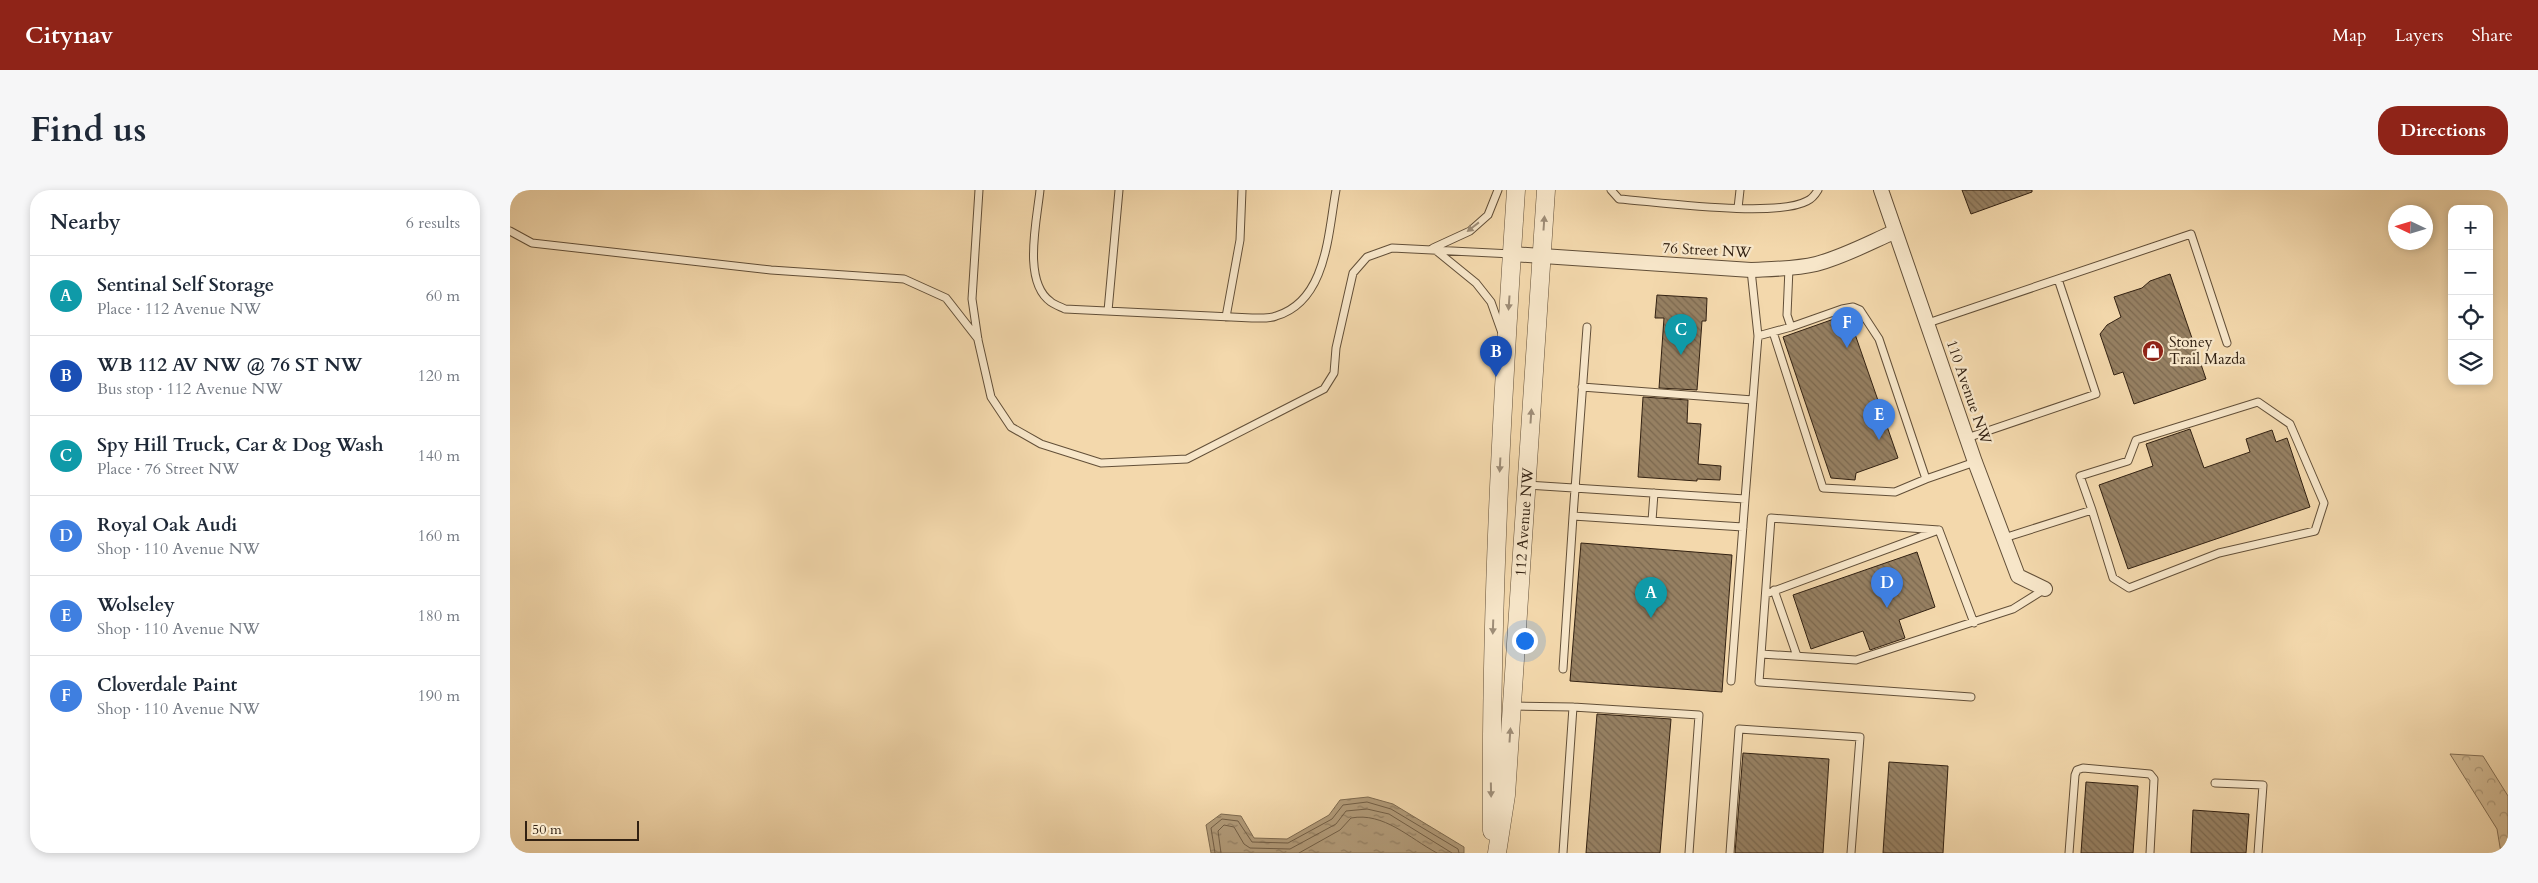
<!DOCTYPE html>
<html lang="en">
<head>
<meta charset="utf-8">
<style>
	body { margin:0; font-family:Cardo,serif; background:#f6f6f7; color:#1f2937 }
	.controls { position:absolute; right:15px; top:15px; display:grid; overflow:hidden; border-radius:10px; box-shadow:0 2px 8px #0003 }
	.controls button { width:45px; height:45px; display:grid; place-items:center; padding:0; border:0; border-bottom:1px solid #e0e1e3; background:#fff; color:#1f2937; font:25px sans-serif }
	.compass { position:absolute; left:1878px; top:15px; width:45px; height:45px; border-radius:50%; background:#fff; box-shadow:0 2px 8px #0003; rotate:274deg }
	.scale { position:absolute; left:15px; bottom:12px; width:114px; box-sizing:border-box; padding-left:5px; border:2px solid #322112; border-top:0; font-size:14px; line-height:18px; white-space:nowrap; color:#322112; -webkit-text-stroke:4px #f7e6c9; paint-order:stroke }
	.you { position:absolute; left:1014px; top:450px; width:18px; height:18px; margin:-12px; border:4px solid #fff; border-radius:50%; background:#1a73e8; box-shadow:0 0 0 8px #1a73e833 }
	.badge { display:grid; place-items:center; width:32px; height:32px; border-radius:50%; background:#8f2418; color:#fff; font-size:16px; font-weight:700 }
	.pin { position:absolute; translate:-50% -41px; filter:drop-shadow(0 1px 2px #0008) }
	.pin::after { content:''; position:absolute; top:26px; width:18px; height:15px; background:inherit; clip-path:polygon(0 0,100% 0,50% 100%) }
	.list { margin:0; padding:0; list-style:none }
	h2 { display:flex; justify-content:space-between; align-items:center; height:65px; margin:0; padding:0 20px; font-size:21px }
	h2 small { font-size:16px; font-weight:400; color:#747a83 }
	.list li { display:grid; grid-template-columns:32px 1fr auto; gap:15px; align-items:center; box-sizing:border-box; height:80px; padding:0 20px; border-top:1px solid #e0e1e3 }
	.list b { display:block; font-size:19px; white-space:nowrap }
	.list p { margin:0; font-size:16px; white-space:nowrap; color:#747a83 }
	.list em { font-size:16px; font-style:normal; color:#747a83 }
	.icon { flex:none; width:28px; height:28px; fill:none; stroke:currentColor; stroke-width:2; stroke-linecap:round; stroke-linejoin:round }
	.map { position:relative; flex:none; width:1998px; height:663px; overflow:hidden; border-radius:20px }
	header { display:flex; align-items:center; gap:30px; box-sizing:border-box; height:70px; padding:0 25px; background:#8f2418; color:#fff }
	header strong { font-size:24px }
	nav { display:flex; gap:28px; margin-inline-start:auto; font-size:18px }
	.intro { display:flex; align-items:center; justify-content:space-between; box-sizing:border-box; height:120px; padding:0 30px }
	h1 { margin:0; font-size:35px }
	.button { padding:12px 22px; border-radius:20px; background:#8f2418; color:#fff; font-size:18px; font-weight:700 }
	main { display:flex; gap:30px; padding:0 30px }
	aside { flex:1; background:#fff; border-radius:20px; box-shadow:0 2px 8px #0003 }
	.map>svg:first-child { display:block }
	.park { fill:url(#park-crowns); stroke:#826d52 }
	.water { fill:url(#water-ripples); stroke:#7e6a4f }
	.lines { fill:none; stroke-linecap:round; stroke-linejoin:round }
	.shore { stroke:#725e45; stroke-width:1 }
	.building { fill:url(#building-back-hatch); stroke:#322112 }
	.service-casing { stroke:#624f38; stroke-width:9 }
	.minor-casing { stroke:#624f38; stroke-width:16 }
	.tertiary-casing { stroke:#624f38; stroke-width:19 }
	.service { stroke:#f7e6c9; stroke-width:7 }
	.minor { stroke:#f7e6c9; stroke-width:14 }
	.tertiary { stroke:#f7e6c9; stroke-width:18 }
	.oneway { fill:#9e8d77 }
	.labels { text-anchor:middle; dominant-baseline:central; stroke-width:4.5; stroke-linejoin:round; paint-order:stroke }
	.street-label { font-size:15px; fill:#322112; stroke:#f7e6c9 }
	.poi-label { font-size:15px; fill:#322112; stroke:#f7e6c9; text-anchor:start }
</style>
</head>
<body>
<header>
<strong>Citynav</strong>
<nav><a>Map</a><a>Layers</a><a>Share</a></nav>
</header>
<div class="intro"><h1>Find us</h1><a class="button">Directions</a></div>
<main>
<aside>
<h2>Nearby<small>6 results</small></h2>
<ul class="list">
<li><span class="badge" style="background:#0f9aa8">A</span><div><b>Sentinal Self Storage</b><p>Place · 112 Avenue NW</p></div><em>60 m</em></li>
<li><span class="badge" style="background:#1a4fb4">B</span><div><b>WB 112 AV NW @ 76 ST NW</b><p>Bus stop · 112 Avenue NW</p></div><em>120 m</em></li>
<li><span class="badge" style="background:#0f9aa8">C</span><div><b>Spy Hill Truck, Car &amp; Dog Wash</b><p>Place · 76 Street NW</p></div><em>140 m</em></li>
<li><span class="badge" style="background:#3f7fe0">D</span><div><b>Royal Oak Audi</b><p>Shop · 110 Avenue NW</p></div><em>160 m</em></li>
<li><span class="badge" style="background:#3f7fe0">E</span><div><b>Wolseley</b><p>Shop · 110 Avenue NW</p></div><em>180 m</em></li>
<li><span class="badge" style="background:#3f7fe0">F</span><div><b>Cloverdale Paint</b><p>Shop · 110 Avenue NW</p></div><em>190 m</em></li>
</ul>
</aside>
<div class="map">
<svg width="1998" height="663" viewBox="0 0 1998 663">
	<defs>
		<pattern id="park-crowns" width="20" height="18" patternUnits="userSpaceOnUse" patternTransform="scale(1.25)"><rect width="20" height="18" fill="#d2b992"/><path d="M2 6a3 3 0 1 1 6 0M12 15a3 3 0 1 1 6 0" fill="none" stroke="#ab9676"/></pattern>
		<pattern id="water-ripples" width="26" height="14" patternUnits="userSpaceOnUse" patternTransform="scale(1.25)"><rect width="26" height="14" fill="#b19a78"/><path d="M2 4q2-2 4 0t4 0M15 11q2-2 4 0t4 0" fill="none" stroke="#917d61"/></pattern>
		<pattern id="building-back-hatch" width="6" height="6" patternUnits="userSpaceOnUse" patternTransform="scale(1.25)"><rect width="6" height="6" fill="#968062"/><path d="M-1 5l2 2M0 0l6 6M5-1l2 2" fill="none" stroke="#7b684f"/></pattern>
	</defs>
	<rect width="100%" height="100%" fill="#f3d8ac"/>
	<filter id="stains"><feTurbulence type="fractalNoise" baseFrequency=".004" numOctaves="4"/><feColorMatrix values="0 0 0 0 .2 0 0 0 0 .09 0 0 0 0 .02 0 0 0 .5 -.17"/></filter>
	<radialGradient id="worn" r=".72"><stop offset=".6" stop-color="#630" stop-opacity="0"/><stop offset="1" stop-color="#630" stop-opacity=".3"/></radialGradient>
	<path class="park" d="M1940,564l33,2 25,40v57h-7l-4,-24z"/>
	<path class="water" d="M858,607l25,7 71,43v6h-253l-5,-28 15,-11 20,2 13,22 33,1 42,-24 11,-15z"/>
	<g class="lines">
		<path class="shore" d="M705,663l-4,-25 11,-9 16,2 14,21 36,1 44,-24 11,-14 24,-3 24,7 67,40 1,4
			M711,663l-3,-22 6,-6 10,2 10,17 6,4 40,1 46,-25 10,-13 21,-2 22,5 63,39
			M789,663l41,-23 11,-12c33,-6 58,20 86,35"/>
	</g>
	<path class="building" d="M1452,0h70v2l-61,22z
		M1660,84l36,105 -72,25 -11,-32 -9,3 -14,-41 7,-9 14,-8 -7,-20 28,-9 8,-7z
		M1147,105l50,3 -1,23h-4l-5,69 -38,-2 5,-70h-9z
		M1338,124l50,144 -42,15 -1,7 -24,-2 -48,-141z
		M1133,207l45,3 -1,23 14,1 -3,40 23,2 -1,14 -23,-1v2l-59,-4z
		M1680,239l14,39 46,-16 -4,-13 26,-9 4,12 11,-4 23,69 -182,62 -29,-84 54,-19 -7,-22z
		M1071,353l151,12 -10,137 -152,-11z
		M1407,362l18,55 -36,13 6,18 -35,12 -7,-19 -52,18 -18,-54z
		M1087,524l74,5 -11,134h-74z
		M1233,563l86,6 -6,94h-88z
		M1379,572l59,4 -5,87h-60z
		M1576,592l52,4 -5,67h-52z
		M1683,620l56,4 -3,39h-55z"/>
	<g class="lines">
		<g class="service-casing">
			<path id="service" d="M469,0l-7,109 6,41 13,57 20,30 30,17 60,19 86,-4 137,-70 10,-16 2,-25 17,-75 14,-16 25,-9 120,6
				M530,0c-3,30 -18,92 11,112 4,3 10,5 14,7l187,9c8,0 17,1 24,-2 51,-15 52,-83 60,-126
				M988,0l-10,25 -18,16 -37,17 43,35 15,19 11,31
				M1101,0l8,9c40,3 157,19 188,2 5,-2 8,-6 11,-11
				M1228,18l2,-18
				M0,41l22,12 239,27 133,9 42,19 32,41
				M598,121l11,-121
				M716,127l14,-77 2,-50
				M1418,133l263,-89 36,109
				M1281,137l51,-18 11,-2 7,3 19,29 47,140 49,-17
				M1263,142l50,156 72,4 31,-13
				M1248,146l33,-9 -4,-12 2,-47
				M1072,197l171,13
				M1457,248l129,-44 -38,-115
				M1017,295l218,14 -14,182
				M1235,309l13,-163 -7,-66
				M1063,326l14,-189
				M1142,331l2,-28
				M1429,340l-168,-12 -12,164 212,15
				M1429,340l35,93
				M1494,348l88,-28 -12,-34 48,-15 8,-21 122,-38 32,22 34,79 -9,28 -96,22 -90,35 -16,-10 -21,-68
				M1264,400l23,66
				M1256,404l170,-63
				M1251,464l95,6 157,-51 32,-20
				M1053,479l10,-153 170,11
				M1002,516l61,1 126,8 -10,138
				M1705,593l48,2 -5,68
				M1053,663l10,-146
				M1220,663l9,-124 121,8 -9,116
				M1559,663l6,-78 2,-5 6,-2 67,6 4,5 -4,74"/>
		</g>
		<g class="minor-casing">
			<path id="minor" d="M1371,0l94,272 43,114 27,13
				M1002,64l239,16c21,-1 44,-1 65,-6 27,-7 53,-21 78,-32"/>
		</g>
		<g class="tertiary-casing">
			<path id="tertiary" d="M982,641c-2,-214 10,-427 24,-641
				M987,663l9,-58 40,-605"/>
		</g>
		<use href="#service" class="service"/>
		<use href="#minor" class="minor"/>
		<use href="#tertiary" class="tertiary"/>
	</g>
	<defs><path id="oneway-solid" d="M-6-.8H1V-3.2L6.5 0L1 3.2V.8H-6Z" transform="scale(1.25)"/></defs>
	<g class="oneway">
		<use href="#oneway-solid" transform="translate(1034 33) rotate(-86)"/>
		<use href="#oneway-solid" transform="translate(963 37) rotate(142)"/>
		<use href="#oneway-solid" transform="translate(999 113) rotate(94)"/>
		<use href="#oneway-solid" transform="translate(1021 226) rotate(-86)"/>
		<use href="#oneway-solid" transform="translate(990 275) rotate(93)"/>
		<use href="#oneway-solid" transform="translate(983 437) rotate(92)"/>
		<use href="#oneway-solid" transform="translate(1000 545) rotate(-86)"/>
		<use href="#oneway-solid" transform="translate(981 600) rotate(89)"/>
	</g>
	<defs>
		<g id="shop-disc" transform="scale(1.125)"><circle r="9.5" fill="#8f2418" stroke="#f7e6c9"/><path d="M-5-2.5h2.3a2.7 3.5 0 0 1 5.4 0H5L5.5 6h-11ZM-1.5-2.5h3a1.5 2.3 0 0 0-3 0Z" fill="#fff"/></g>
	</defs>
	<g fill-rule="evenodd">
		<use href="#shop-disc" x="1643" y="161"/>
	</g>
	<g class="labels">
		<g class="street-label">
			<text transform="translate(1197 60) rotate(3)">76 Street NW</text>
			<text transform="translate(1459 202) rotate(71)">110 Avenue NW</text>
			<text transform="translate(1014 332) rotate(-86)">112 Avenue NW</text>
		</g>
		<g class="poi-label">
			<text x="1659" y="152">Stoney<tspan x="1659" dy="17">Trail Mazda</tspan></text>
		</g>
	</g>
	<rect width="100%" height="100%" filter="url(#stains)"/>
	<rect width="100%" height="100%" fill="url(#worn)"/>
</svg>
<div class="controls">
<button>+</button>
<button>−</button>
<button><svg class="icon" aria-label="locate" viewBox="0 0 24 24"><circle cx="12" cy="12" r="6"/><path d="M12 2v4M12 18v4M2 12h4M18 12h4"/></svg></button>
<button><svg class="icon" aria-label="layers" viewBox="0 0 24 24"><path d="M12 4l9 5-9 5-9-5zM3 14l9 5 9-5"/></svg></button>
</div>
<svg class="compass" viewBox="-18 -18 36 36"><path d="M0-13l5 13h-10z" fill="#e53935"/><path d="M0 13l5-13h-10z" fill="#747a83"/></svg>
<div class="scale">50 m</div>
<div class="you"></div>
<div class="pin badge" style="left:1141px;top:428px;background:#0f9aa8">A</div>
<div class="pin badge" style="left:986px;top:187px;background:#1a4fb4">B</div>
<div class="pin badge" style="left:1171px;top:165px;background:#0f9aa8">C</div>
<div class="pin badge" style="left:1377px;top:418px;background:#3f7fe0">D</div>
<div class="pin badge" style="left:1369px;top:250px;background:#3f7fe0">E</div>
<div class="pin badge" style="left:1337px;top:158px;background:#3f7fe0">F</div>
</div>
</main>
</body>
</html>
